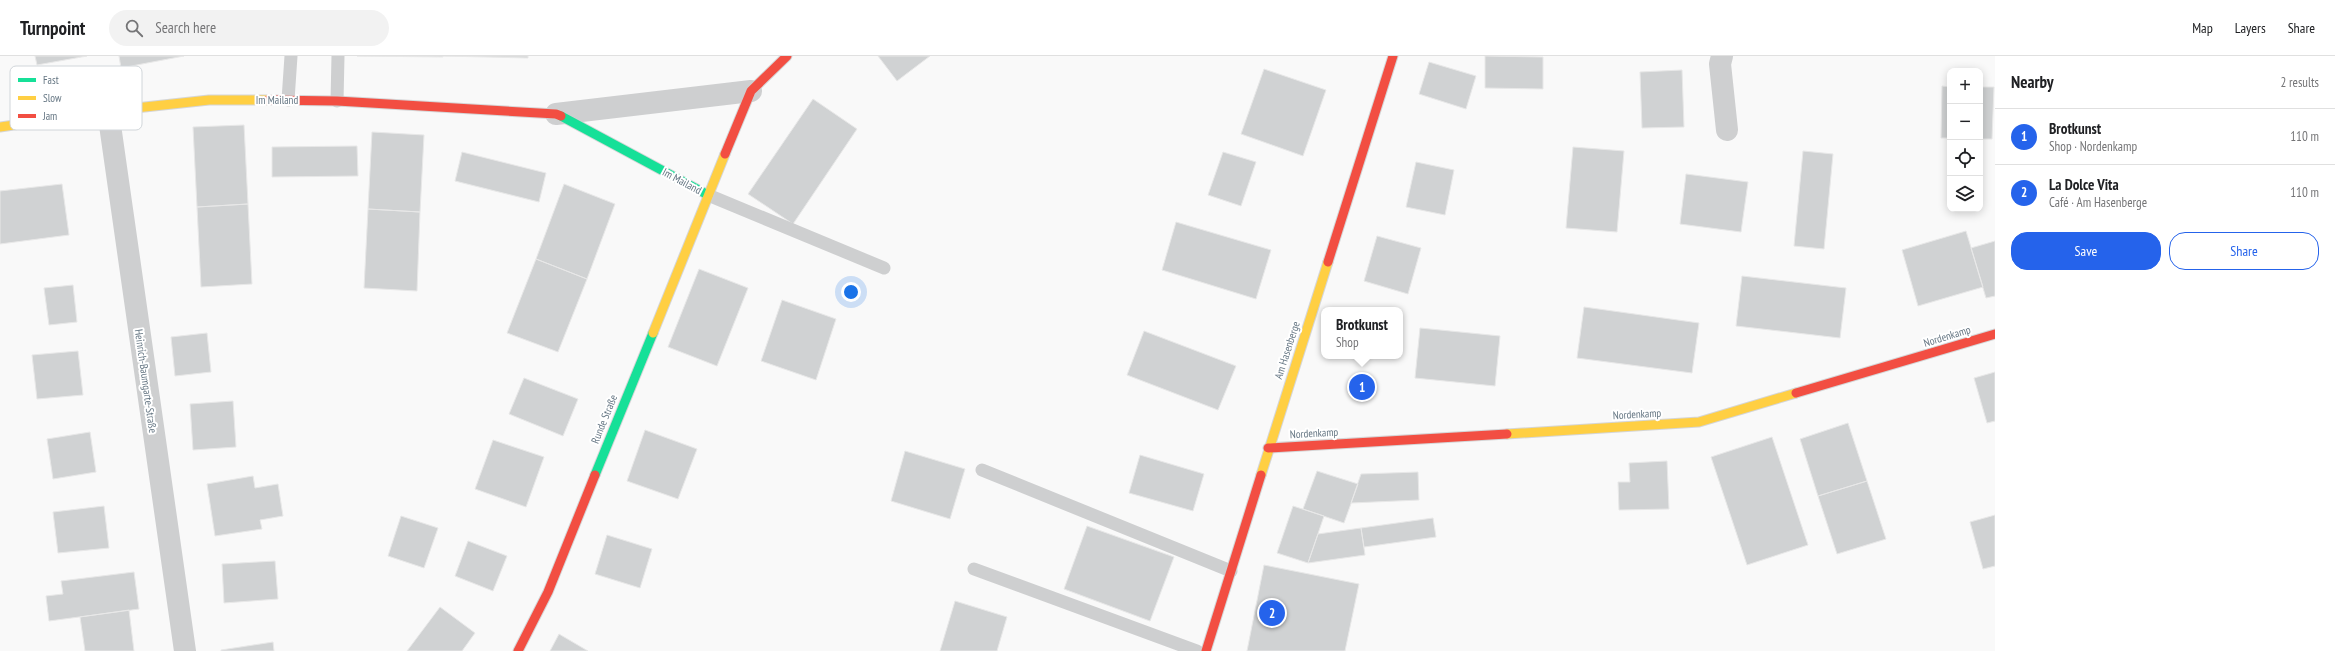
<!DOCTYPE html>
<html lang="en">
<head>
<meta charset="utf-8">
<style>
	body { margin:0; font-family:"PT Sans Narrow",sans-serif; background:#f2f2f2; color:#202124 }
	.controls { position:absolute; right:12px; top:12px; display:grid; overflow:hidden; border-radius:8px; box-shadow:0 2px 10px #0003 }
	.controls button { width:36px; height:36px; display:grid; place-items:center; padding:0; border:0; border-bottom:1px solid #e0e0e0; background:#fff; color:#202124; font:20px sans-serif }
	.you { position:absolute; left:851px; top:236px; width:14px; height:14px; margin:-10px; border:3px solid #fff; border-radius:50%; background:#1a73e8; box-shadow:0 0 0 6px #1a73e833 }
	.badge { display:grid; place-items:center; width:26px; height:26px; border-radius:50%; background:#2563eb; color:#fff; font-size:13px; font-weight:700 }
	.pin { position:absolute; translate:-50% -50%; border:2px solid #fff; box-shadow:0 1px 4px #0006 }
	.popup { position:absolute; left:1321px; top:251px; width:82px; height:52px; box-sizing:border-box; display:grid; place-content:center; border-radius:8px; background:#fff; filter:drop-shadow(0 1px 3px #0005); font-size:13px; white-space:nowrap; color:#757577 }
	.popup b { font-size:15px; color:#202124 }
	.popup::after { content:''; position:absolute; left:50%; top:100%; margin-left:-8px; border:8px solid transparent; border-top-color:#fff }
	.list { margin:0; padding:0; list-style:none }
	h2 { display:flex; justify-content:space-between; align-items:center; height:52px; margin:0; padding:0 16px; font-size:17px }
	h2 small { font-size:13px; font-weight:400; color:#757577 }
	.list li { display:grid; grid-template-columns:26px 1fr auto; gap:12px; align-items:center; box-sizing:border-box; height:56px; padding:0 16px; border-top:1px solid #e0e0e0 }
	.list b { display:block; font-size:15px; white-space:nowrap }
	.list p { margin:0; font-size:13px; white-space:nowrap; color:#757577 }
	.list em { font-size:13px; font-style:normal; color:#757577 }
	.actions { display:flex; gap:8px; padding:12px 16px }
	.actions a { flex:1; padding:9px 0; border:1px solid #2563eb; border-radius:16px; text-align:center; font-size:14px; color:#2563eb }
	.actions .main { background:#2563eb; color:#fff }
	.icon { flex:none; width:22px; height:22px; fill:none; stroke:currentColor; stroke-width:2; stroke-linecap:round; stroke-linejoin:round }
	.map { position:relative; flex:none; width:1995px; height:595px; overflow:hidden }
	header { display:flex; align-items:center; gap:24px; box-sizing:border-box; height:56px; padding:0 20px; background:#fff; border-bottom:1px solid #e0e0e0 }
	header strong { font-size:19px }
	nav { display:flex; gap:22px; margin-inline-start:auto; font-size:14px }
	.search { width:280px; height:36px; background:#f2f2f2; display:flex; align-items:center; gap:10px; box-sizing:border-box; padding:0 14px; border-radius:22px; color:#757577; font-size:15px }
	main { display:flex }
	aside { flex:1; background:#fff }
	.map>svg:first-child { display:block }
	.building { fill:#d0d2d3; stroke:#e8e8e8 }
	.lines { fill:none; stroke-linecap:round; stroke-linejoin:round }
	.fast-casing { stroke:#d5d6d7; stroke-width:11 }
	.slow-casing { stroke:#d5d6d7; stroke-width:11 }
	.jam-casing { stroke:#d5d6d7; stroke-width:11 }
	.lane { stroke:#cecfd0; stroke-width:13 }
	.street { stroke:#cecfd0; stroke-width:22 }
	.fast { stroke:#16e098; stroke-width:9 }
	.slow { stroke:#ffcf43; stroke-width:9 }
	.jam { stroke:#f24e42; stroke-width:9 }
	.labels { text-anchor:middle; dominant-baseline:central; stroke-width:4; stroke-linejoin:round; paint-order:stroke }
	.street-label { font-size:11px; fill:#657683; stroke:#fff }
	.key { fill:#fff; stroke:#d1d6da; stroke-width:1 }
	.key-label { font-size:11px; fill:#657683 }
</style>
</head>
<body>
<header>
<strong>Turnpoint</strong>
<div class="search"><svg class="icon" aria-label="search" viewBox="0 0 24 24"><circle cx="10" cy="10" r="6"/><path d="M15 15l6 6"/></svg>Search here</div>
<nav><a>Map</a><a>Layers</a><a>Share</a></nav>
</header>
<main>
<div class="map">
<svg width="1995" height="595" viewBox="0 0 1995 595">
	<rect width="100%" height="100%" fill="#f9f9f9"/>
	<path class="building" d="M35,0h52l-50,9z
		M119,0h65l-63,12z
		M357,0h86v1z
		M443,0h85v2z
		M878,0h52l-33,25z
		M1485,0l58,1v32l-58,-1z
		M1429,6l47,14 -10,33 -47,-15z
		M1264,13l62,21 -23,66 -62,-22z
		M1682,14l2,57 -42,1 -2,-56z
		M1942,30l8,1v51h-9z
		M1980,31h14l-2,52h-12z
		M813,43l44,30 -64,95 -45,-30z
		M244,69l4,79 -51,3 -4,-80z
		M372,76l52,3 -4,77 -52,-3z
		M357,90l1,30 -86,1v-30z
		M1573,91l51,4 -7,81 -51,-4z
		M1803,95l30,3 -9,95 -30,-3z
		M462,96l84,21 -7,29 -84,-21z
		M1223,96l33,10 -15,44 -33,-11z
		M1416,106l38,8 -9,45 -39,-8z
		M1686,118l62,8 -7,50 -61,-8z
		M62,128l7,51 -69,9v-53z
		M564,128l51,20 -28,75 -51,-20z
		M248,148l4,80 -51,3 -4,-80z
		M368,153l52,3 -3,79 -53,-3z
		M1176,166l95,28 -15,49 -94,-29z
		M1966,175l17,56 -65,19 -16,-56z
		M1377,180l44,12 -13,46 -44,-13z
		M1995,185v55l-9,2 -15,-50z
		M536,203l51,20 -29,73 -51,-19z
		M699,213l49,19 -31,78 -49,-19z
		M1742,220l104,12 -6,50 -104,-12z
		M73,229l4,37 -28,3 -5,-37z
		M782,244l54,19 -20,61 -55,-19z
		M1584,251l115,16 -7,50 -115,-15z
		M1420,272l80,8 -5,50 -80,-8z
		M1144,275l92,35 -18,44 -91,-35z
		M207,277l4,39 -36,4 -4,-39z
		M78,295l5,44 -46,4 -5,-44z
		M1995,316v49l-8,2 -13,-45z
		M524,322l54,21 -15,37 -54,-22z
		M233,345l3,46 -43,3 -3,-46z
		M1848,367l19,58 -49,15 -18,-57z
		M645,374l52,19 -19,50 -51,-18z
		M90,376l6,40 -43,7 -6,-40z
		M1772,381l36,108 -61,20 -36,-108z
		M493,384l51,17 -18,50 -51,-18z
		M905,395l60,18 -15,50 -59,-18z
		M1140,399l64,19 -11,37 -64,-18z
		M1667,405l2,48 -50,1 -1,-28h12l-1,-19z
		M1317,415l41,13 -14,39 -41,-14z
		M1418,416l1,28 -68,3 10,-29z
		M253,420l2,12 23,-4 5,32 -23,4 2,9 -47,7 -8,-52z
		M1867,425l19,58 -49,15 -19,-58z
		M104,450l5,42 -51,5 -5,-41z
		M1293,450l31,10 -16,47 -31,-10z
		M1995,459v51l-12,3 -13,-47z
		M401,460l37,12 -14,40 -36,-12z
		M1433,462l3,19 -72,10 -3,-19z
		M1087,470l87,31 -24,64 -86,-32z
		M1361,472l4,27 -57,8 10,-29z
		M607,479l45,14 -12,39 -45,-14z
		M468,485l39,15 -14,35 -38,-15z
		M275,505l3,38 -54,4 -2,-39z
		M1264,509l95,19 -14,67h-98z
		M134,516l5,37 -90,12 -3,-25 17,-2 -2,-13z
		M955,545l52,16 -10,34h-57z
		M440,551l35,26 -13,18h-55z
		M129,554l5,41h-49l-5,-34z
		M559,578l29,17h-38z
		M273,586l1,9h-53v-1z"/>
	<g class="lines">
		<g class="fast-casing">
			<path id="fast" d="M561,60l147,79
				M595,419l58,-142"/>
		</g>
		<g class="slow-casing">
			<path id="slow" d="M0,71l108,-16 101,-11h59
				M653,277l72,-179
				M1507,378l192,-12 97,-29
				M1261,419l67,-213"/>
		</g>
		<g class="jam-casing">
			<path id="jam" d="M268,44l69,1 219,13 5,2
				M725,98l26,-63 36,-35
				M1328,206l65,-206
				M1796,337l199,-59
				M1268,392l239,-14
				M518,595l30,-59 47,-117
				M1206,595l55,-176"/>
		</g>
		<path class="lane" d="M288,44l3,-44
			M337,45l1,-45
			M708,139l176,73
			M982,414l249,101
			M974,513l223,82"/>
		<path class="street" d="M1722,0l-2,8 7,66
			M108,55l77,540
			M556,58l195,-23"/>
		<use href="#fast" class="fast"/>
		<use href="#slow" class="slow"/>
		<use href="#jam" class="jam"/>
	</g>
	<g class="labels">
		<g class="street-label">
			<text x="277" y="44">Im Mailand</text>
			<text transform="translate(682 125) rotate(28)">Im Mailand</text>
			<text transform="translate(1947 280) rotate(-17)">Nordenkamp</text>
			<text transform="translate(1287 294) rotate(-72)">Am Hasenberge</text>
			<text transform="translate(146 325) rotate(82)">Heinrich-Baumgarte-Straße</text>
			<text transform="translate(1637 358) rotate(-3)">Nordenkamp</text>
			<text transform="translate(604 363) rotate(-68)">Runde Straße</text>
			<text transform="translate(1314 377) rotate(-3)">Nordenkamp</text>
		</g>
	</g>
	<rect x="10" y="10" width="132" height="64" rx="6" class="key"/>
	<rect x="18" y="22" width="18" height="4" fill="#16e098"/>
	<rect x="18" y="40" width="18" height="4" fill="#ffcf43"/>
	<rect x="18" y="58" width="18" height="4" fill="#f24e42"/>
	<g class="key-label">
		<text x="43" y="28">Fast</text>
		<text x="43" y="46">Slow</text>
		<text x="43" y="64">Jam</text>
	</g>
</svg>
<div class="controls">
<button>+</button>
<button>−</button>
<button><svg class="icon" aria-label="locate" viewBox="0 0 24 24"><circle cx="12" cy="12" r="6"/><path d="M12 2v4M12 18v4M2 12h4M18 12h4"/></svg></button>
<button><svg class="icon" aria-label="layers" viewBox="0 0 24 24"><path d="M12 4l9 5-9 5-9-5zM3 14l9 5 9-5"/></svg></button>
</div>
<div class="you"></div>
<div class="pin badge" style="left:1362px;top:331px">1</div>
<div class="popup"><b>Brotkunst</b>Shop</div>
<div class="pin badge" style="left:1272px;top:557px">2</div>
</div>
<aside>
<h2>Nearby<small>2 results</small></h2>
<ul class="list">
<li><span class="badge">1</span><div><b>Brotkunst</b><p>Shop · Nordenkamp</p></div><em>110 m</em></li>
<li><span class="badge">2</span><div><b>La Dolce Vita</b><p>Café · Am Hasenberge</p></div><em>110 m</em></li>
</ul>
<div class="actions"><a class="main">Save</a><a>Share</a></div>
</aside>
</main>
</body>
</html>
